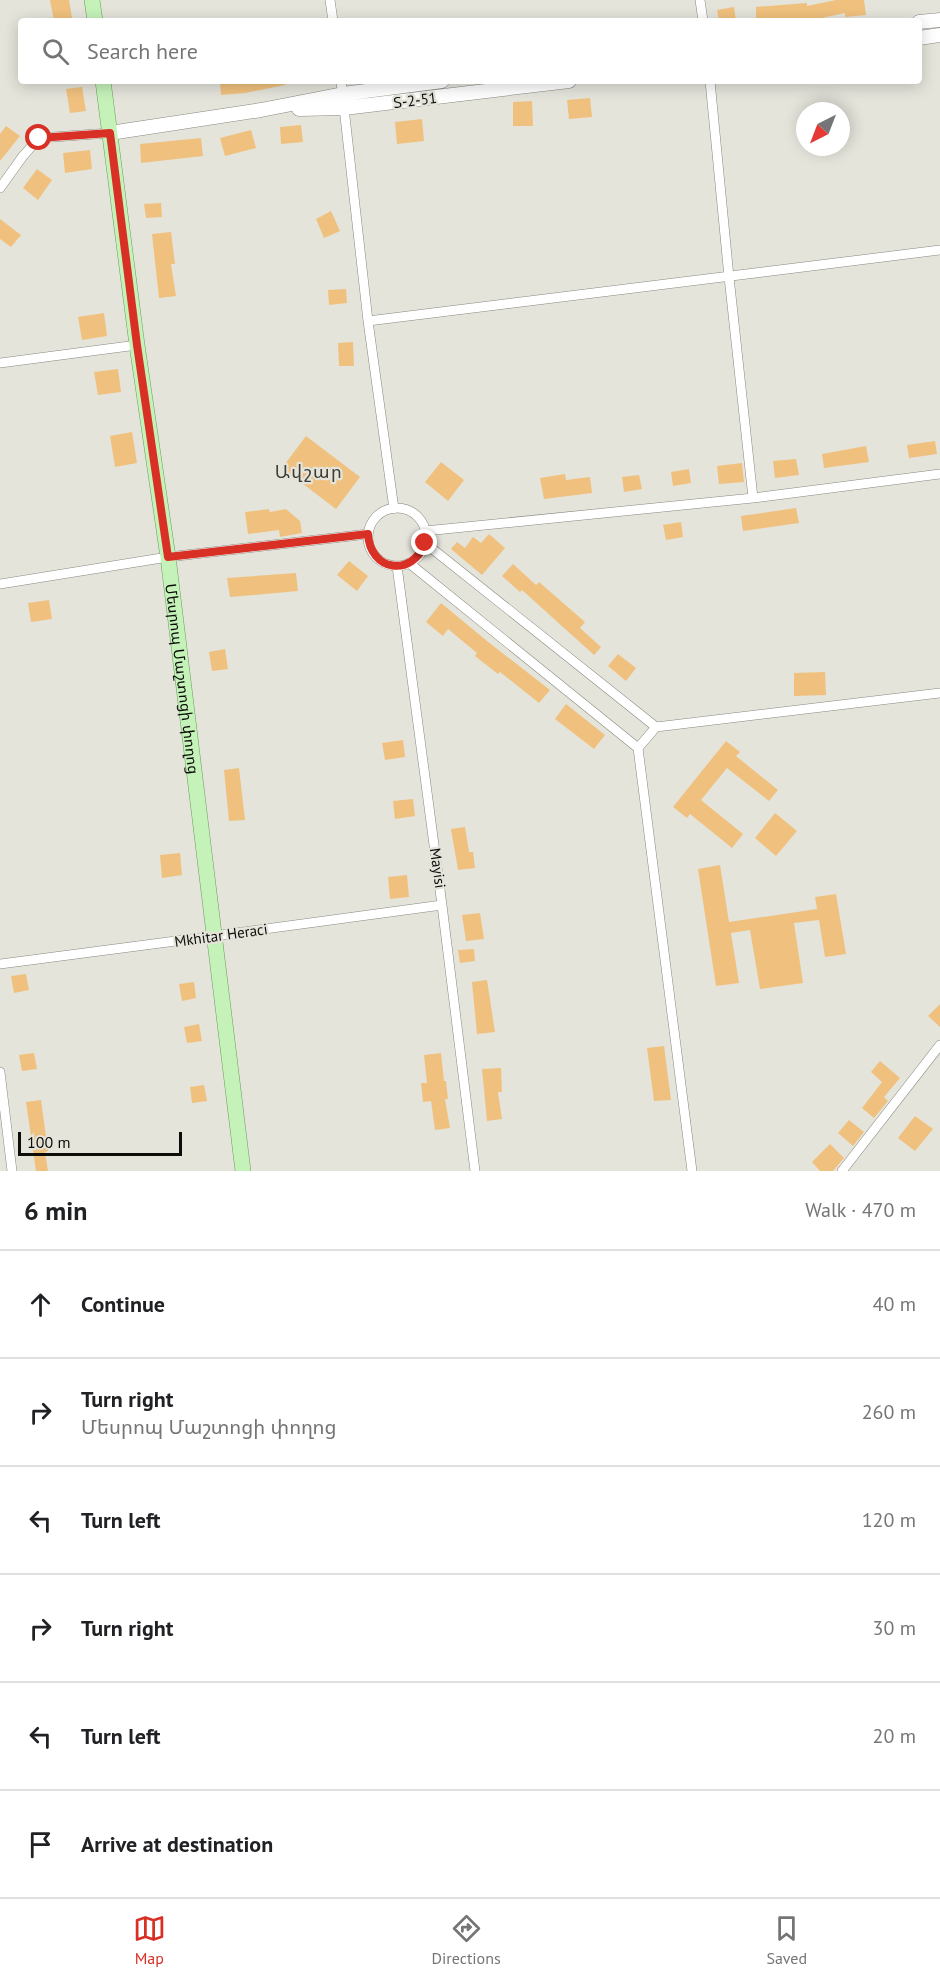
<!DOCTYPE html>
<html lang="en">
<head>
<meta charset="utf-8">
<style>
	body { margin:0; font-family:"PT Sans","Noto Sans Armenian",sans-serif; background:#f6f6f6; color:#202124 }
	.compass { position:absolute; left:796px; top:102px; width:54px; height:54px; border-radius:50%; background:#fff; box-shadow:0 3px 15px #0003; rotate:222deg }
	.scale { position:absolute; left:18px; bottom:15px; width:164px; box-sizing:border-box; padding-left:6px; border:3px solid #0d0d0a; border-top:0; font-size:16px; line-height:21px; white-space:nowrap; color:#0d0d0a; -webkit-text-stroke:4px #e4e4db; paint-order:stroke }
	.stop { position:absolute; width:18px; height:18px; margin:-14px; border:4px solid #d93025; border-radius:50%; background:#fff }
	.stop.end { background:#d93025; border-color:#fff; box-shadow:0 2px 6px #0008 }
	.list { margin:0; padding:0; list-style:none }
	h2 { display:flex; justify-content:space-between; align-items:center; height:78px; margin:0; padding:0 24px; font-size:26px }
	h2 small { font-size:20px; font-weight:400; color:#757577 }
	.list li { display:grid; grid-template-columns:39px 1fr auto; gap:18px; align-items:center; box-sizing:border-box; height:108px; padding:0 24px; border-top:2px solid #e0e0e0 }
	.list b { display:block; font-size:22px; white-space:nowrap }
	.list p { margin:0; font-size:20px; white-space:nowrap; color:#757577 }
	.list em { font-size:20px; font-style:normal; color:#757577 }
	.icon { flex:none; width:33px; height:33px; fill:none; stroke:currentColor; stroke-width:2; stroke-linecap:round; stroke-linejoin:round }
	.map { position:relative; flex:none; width:940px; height:1171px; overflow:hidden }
	.search { position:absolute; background:#fff; box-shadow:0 3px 15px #0003; left:18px; right:18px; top:18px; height:66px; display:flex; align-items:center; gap:15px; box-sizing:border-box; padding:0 21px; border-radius:6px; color:#757577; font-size:22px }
	.sheet { height:726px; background:#fff }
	nav { display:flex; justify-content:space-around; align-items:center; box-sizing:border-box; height:84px; border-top:2px solid #e0e0e0; background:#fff; font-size:16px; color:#757577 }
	nav a { display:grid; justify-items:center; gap:3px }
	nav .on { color:#d93025 }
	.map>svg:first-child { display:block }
	.building { fill:#f0c17e }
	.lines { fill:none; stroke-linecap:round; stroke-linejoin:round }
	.street-casing { stroke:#888880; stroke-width:10 }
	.secondary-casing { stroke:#888880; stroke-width:15 }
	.primary-casing { stroke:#6a9c5e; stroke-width:16 }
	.street { stroke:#fff; stroke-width:9 }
	.secondary { stroke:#fff; stroke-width:14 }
	.primary { stroke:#c4f2b9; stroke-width:15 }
	.route { stroke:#d93025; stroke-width:8 }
	.labels { text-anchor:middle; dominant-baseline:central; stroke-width:4.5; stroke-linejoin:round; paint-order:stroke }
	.street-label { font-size:15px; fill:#0d0d0a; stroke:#e4e4db }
	.quarter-label { font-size:18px; letter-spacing:1.5px; fill:#3c3c35; stroke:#e4e4db }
</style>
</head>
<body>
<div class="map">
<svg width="940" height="1171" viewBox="0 0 940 1171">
	<rect width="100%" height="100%" fill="#e4e4db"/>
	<path class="building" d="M50,0h19l3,18 -18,3z
		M836,0h28l2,15 -21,2v-4l-37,8h-52v-14l51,-4v3z
		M734,7l2,14h-17l-2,-11z
		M220,81h65v4l-40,8 -24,2z
		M82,87l4,24 -16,2 -4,-24z
		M590,98l2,19 -23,2 -2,-19z
		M532,101l1,25h-20v-24z
		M422,119l2,22 -27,3 -2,-22z
		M301,125l2,17 -22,2 -1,-17z
		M6,126l14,10 -20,25v-27z
		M251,130l5,18 -31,8 -5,-18z
		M201,138l2,18 -62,7 -1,-19z
		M90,150l2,19 -27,4 -2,-20z
		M37,169l15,11 -14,20 -15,-12z
		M161,203l1,14 -16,1 -2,-14z
		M331,211l9,20 -16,7 -8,-19z
		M0,219l21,16 -10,12 -11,-8z
		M171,232l4,32h-4l5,32 -17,2 -7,-64z
		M346,289l1,14 -18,2 -1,-15z
		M104,313l3,23 -25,4 -4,-23z
		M353,342l1,24h-15l-1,-23z
		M118,369l3,23 -23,3 -4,-23z
		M132,432l5,31 -22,4 -5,-31z
		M306,436l54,41 -24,32 -54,-41z
		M935,441l2,13 -28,4 -2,-13z
		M866,446l3,16 -45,6 -2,-14z
		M796,459l3,16 -24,3 -2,-17z
		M441,462l23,18 -16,21 -23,-19z
		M742,463l2,19 -25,2 -2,-18z
		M689,469l2,14 -18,3 -2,-14z
		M565,474l1,6 24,-3 2,16 -48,6 -4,-21z
		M639,475l3,14 -18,3 -2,-15z
		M796,508l3,15 -56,8 -2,-15z
		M269,509l1,3 16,-3 14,12 2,12 -22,4 -1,-7 -31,4 -3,-22z
		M681,522l2,15 -17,3 -3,-15z
		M489,534l16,14 -23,27 -31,-26 6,-7 8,6 8,-11 8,6z
		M349,561l19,15 -11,15 -20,-16z
		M513,564l23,21 3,-3 46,40 -5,6 21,19 -7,8 -72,-65 -2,2 -18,-16z
		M296,573l2,18 -68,6 -3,-19z
		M49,600l3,19 -21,3 -3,-19z
		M441,603l46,38 63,49 -11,13 -39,-31 -2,2 -23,-18 2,-3 -29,-24 -5,7 -17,-14z
		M225,649l3,20 -16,2 -3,-19z
		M618,654l18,14 -10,13 -18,-15z
		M825,672l1,23 -32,1v-23z
		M566,704l39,31 -11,14 -39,-30z
		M403,740l2,17 -20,3 -3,-17z
		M726,741l14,11 -4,4 42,34 -9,11 -42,-33 -26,32 42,34 -11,14 -42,-34 -3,4 -14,-11z
		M239,768l6,52 -16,1 -5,-51z
		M413,799l2,17 -20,3 -2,-18z
		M775,813l22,18 -21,25 -21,-18z
		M465,827l4,25h4l2,16 -17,2 -7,-41z
		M180,853l2,22 -20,3 -2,-23z
		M720,865l9,57 88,-13 -2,-12 21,-3 10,60 -21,3 -6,-37 -25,3 9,60 -43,6 -10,-59 -19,3 8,50 -23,3 -18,-117z
		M407,875l2,22 -19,2 -2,-22z
		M480,913l4,26 -18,2 -4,-26z
		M474,949l1,12 -15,2 -2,-13z
		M26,974l3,16 -15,3 -3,-17z
		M487,980l8,52 -18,2 -5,-52z
		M194,982l2,16 -14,3 -3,-17z
		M940,1004v23l-12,-11z
		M199,1024l3,17 -15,2 -3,-16z
		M664,1046l7,54 -17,1 -7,-53z
		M34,1053l3,16 -15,2 -3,-16z
		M441,1053l3,28h2l2,18h-3l5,29 -15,2 -4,-29 -8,1 -2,-19h6l-3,-28z
		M880,1061l20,17 -16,19 4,4 -14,17 -12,-10 20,-26 -11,-10z
		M501,1068l1,24h-4l4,27 -15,2 -5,-52z
		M204,1085l3,16 -15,2 -2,-16z
		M41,1100l7,51 -3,1 3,19h-12l-10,-69z
		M915,1116l18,13 -18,22 -17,-13z
		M849,1120l15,12 -11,14 -15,-13z
		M830,1144l14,14 -11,13h-13l-8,-9z"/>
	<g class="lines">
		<g class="street-casing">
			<path id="street" d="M330,0l3,21
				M700,0l3,21
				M341,81l27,240 26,188
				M710,81l19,196 24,221
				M0,188l23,-32 16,-18 71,-5
				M368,321l572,-71
				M0,363l137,-18
				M368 537a29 29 0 1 1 58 0a29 29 0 1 1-58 0Z
				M425,531l328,-33 187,-24
				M425,543l231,184
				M409,563l229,185
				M397,566l45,339 33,266
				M0,584l168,-27 200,-23
				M0,964l214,-28 228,-31
				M0,1072l12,99
				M692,1171l-54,-423 18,-21 284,-34
				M842,1171l98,-126"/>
		</g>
		<g class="secondary-casing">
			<path id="secondary" d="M919,22l21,-2
				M919,38l21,-3
				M299,109l45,-1 225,-27
				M110,133l151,-23 82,-16 99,-13"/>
		</g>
		<g class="primary-casing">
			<g id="primary">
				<path d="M92,0l3,21"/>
				<path id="s1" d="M103,81l34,264 31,212 75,614"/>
			</g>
		</g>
		<use href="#street" class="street"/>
		<use href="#secondary" class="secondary"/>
		<use href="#primary" class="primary"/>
	</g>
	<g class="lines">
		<path class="route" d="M39,138l71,-5 27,212 31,212 200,-23c2,37 44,44 57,9"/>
	</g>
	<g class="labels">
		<g class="street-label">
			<text transform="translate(415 100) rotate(-7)">Տ-2-51</text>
			<text stroke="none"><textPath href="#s1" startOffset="603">Մեսրոպ Մաշտոցի փողոց</textPath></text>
			<text transform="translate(438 868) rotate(82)">Mayisi</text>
			<text transform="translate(221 935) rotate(-8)">Mkhitar Heraci</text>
		</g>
		<g class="quarter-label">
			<text x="309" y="471">Ավշար</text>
		</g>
	</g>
</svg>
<svg class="compass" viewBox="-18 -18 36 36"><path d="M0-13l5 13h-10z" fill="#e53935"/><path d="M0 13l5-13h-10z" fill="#757577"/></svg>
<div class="scale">100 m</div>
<div class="stop" style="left:39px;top:138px"></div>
<div class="stop end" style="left:425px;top:543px"></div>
<div class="search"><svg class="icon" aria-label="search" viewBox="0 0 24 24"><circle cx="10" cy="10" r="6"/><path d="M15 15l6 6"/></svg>Search here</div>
</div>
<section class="sheet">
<h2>6 min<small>Walk · 470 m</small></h2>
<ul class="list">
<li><svg class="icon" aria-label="ahead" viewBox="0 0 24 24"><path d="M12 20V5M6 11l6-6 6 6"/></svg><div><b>Continue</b></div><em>40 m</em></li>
<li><svg class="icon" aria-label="right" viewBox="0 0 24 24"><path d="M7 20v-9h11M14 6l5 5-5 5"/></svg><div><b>Turn right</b><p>Մեսրոպ Մաշտոցի փողոց</p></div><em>260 m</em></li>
<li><svg class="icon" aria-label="left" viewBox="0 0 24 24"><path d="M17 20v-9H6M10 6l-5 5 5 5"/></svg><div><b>Turn left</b></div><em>120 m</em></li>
<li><svg class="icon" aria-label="right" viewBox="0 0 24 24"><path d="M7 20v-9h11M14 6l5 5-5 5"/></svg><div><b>Turn right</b></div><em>30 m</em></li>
<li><svg class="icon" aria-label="left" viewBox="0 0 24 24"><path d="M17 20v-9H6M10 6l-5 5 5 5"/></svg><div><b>Turn left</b></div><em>20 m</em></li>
<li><svg class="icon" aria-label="arrive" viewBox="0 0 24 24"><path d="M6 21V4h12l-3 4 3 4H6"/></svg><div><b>Arrive at destination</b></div></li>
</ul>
</section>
<nav>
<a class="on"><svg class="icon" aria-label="map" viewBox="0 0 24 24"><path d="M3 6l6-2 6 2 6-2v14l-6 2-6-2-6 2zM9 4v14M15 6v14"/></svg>Map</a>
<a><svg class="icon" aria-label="directions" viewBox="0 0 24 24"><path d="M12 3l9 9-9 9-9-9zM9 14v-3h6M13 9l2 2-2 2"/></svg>Directions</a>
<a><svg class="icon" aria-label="saved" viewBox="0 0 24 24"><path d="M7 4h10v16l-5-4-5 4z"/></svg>Saved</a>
</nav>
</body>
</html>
